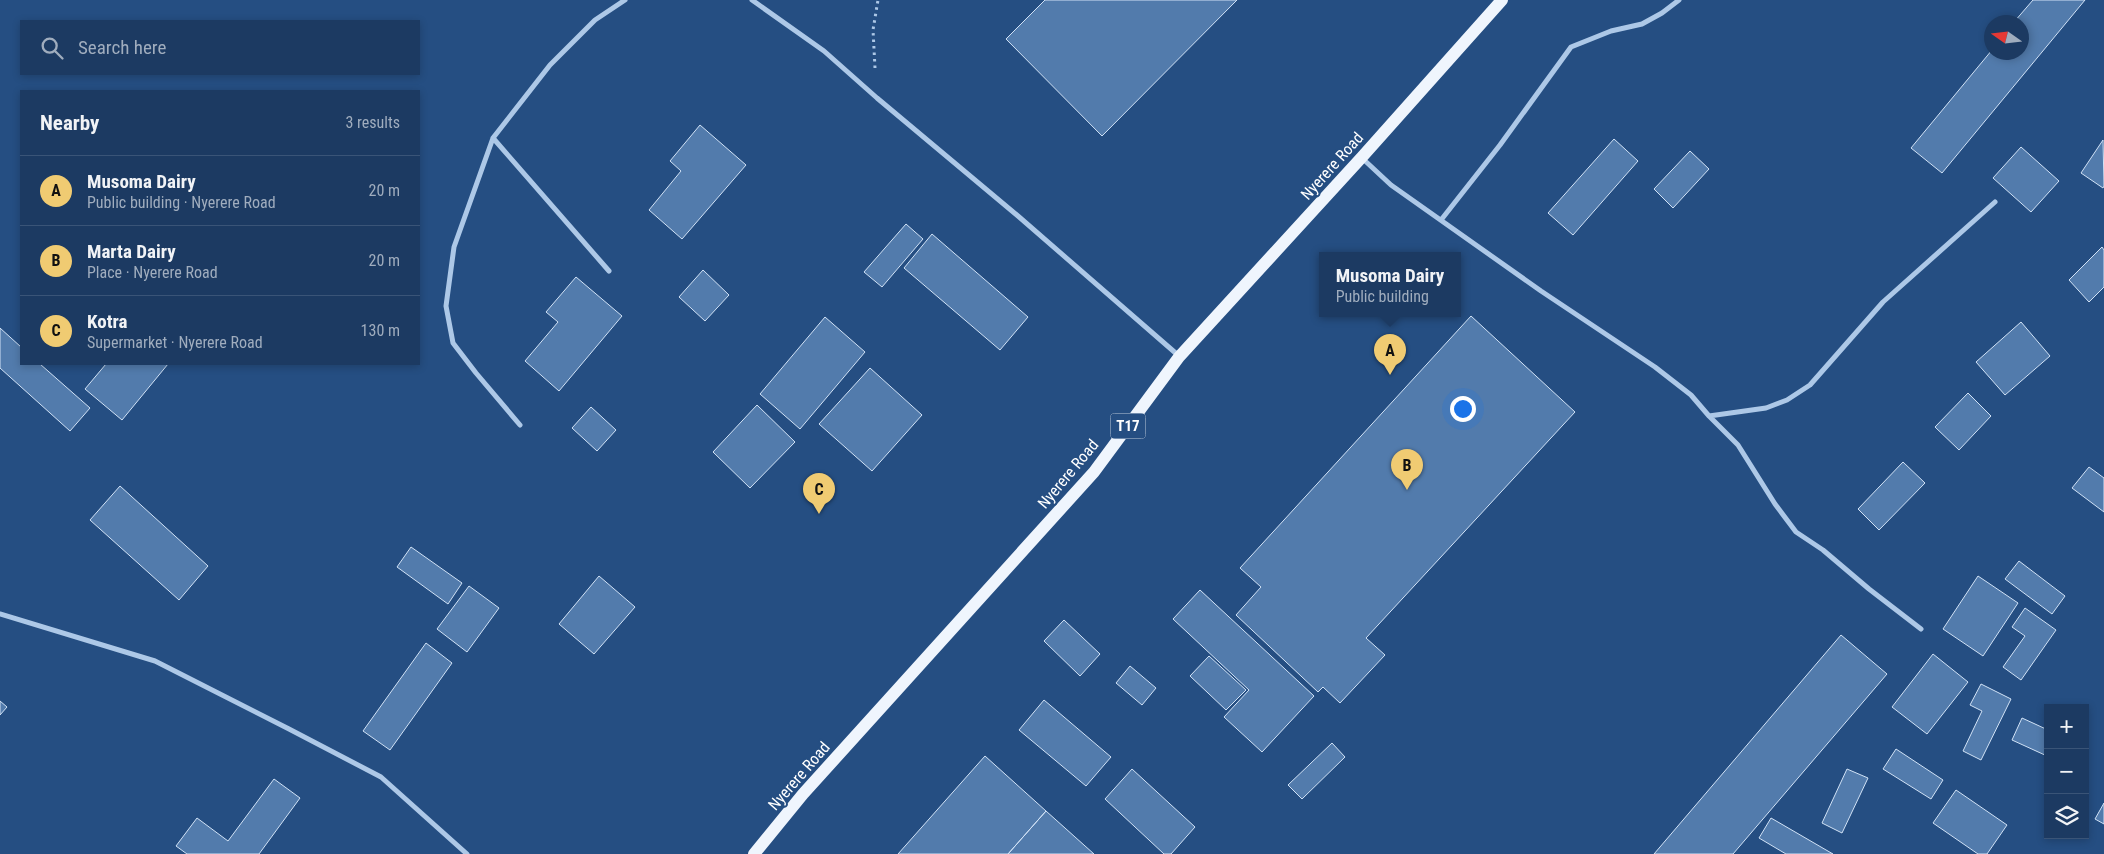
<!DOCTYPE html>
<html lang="en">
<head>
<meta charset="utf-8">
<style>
	body { margin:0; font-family:"Roboto Condensed",sans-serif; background:#29456b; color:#f1f3f6 }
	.controls { position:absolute; right:15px; bottom:15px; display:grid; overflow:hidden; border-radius:0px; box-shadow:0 2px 8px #0003 }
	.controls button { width:45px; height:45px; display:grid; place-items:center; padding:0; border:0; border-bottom:1px solid #3a5477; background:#1c3a62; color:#f1f3f6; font:25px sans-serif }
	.compass { position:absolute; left:1984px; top:15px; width:45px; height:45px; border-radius:50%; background:#1c3a62; box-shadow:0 2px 8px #0003; rotate:284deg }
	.you { position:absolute; left:1462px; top:408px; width:18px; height:18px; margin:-12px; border:4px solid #fff; border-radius:50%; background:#1a73e8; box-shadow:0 0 0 8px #1a73e833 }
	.badge { display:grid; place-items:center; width:32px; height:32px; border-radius:50%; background:#f0cb72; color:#111; font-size:16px; font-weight:700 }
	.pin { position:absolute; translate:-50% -41px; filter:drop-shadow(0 1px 2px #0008) }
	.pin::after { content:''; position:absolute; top:26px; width:18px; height:15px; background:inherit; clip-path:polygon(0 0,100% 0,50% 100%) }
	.popup { position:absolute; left:1319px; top:252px; width:142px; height:65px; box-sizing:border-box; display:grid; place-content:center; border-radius:0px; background:#1c3a62; filter:drop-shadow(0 1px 4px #0005); font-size:16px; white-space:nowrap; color:#a0adbe }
	.popup b { font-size:19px; color:#f1f3f6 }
	.popup::after { content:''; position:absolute; left:50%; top:100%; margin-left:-10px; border:10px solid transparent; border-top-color:#1c3a62 }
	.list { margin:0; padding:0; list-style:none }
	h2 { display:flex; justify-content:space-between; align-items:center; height:65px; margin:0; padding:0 20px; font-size:21px }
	h2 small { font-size:16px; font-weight:400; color:#a0adbe }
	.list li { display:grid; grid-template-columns:32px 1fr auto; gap:15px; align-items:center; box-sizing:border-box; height:70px; padding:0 20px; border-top:1px solid #3a5477 }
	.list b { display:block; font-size:19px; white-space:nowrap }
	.list p { margin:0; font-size:16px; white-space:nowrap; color:#a0adbe }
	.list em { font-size:16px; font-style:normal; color:#a0adbe }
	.icon { flex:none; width:28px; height:28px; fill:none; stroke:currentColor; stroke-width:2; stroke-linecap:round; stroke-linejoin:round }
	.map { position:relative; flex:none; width:2104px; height:854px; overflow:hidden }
	.search { position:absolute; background:#1c3a62; box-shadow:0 2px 8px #0003; left:20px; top:20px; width:400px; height:55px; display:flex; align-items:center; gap:12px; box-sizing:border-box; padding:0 18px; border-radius:0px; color:#a0adbe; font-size:19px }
	.panel { position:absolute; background:#1c3a62; box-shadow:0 2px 8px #0003; left:20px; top:90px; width:400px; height:275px; border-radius:0px }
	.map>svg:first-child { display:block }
	.building { fill:#527bac; stroke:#d1e2f6 }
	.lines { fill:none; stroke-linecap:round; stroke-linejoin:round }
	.path { stroke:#adc8e7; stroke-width:3; stroke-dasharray:2.5 4; stroke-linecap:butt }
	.street { stroke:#adc8e7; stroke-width:5 }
	.primary { stroke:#eff5fd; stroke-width:12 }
	.labels { text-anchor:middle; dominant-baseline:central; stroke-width:4; stroke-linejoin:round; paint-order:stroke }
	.shield { fill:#254e82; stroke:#becada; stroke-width:1 }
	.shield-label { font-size:15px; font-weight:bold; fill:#fff }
	.street-label { font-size:16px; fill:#fff; stroke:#254e82 }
</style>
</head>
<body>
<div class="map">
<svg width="2104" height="854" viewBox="0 0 2104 854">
	<rect width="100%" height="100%" fill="#254e82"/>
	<path class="building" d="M1045,0h192l-135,136 -96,-97z
		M2033,0h52l-143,173 -31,-25 81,-98v2h30v-30h-8z
		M700,125l46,40 -64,74 -33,-29 32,-39 -11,-10z
		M1614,139l24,22 -65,74 -25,-22z
		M2103,140l1,46 -1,2 -22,-15z
		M2021,147l38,34 -28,31 -38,-34z
		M1690,151l19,18 -36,39 -19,-19z
		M906,224l17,15 -41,48 -18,-15z
		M932,234l96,83 -28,33 -96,-82z
		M2102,247l2,3v37l-15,15 -20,-22z
		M703,270l26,25 -24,26 -26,-24z
		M576,277l46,39 -63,75 -34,-30 33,-39 -12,-10z
		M1471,316l104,96 -209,226 19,17 -45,48 -17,-16 -5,5 -82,-77 25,-28 -21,-19z
		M825,317l40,35 -65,77 -40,-35z
		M2021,322l29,34 -45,39 -29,-33z
		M0,328l21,19v17h19l50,44 -20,23 -70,-63z
		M106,364h62l-46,56 -37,-31z
		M870,368l52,47 -50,56 -53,-47z
		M1968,393l23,23 -32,34 -24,-23z
		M757,405l38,37 -45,46 -37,-36z
		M591,407l25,23 -19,21 -25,-23z
		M1903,462l22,21 -46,47 -21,-21z
		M2089,467l15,11v34l-32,-24z
		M120,486l88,80 -29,34 -89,-80z
		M411,547l51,36 -14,21 -51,-37z
		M2019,561l46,35 -13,18 -47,-35z
		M599,576l36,31 -41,47 -35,-30z
		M1978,576l40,27 -35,53 -40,-27z
		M469,586l30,22 -32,44 -30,-23z
		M1200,590l114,106 -52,56 -38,-35 25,-27 -76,-71z
		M2025,608l31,22 -35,50 -18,-13 22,-31 -13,-9z
		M1064,620l36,34 -20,22 -36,-35z
		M1841,635l46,39 -154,180h-79z
		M426,643l26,20 -62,87 -27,-19z
		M1933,654l35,28 -41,52 -35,-27z
		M1209,656l37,34 -20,20 -36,-34z
		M1130,666l26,22 -14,17 -26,-22z
		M1981,684l30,15 -30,61 -18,-9 19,-40 -12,-6z
		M1044,700l67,57 -25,29 -67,-56z
		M0,701l7,6 -7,8z
		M2022,718l26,12 -1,26 -35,-16z
		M1332,743l13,14 -43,42 -14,-14z
		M1896,749l47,31 -12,19 -48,-30z
		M985,756l61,55 -38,43h-110z
		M1132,769l63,58 -24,27h-7l-59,-55z
		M1847,769l21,9 -26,55 -20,-10z
		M274,779l26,19 -41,56h-72l-11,-8 21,-28 31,23z
		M1956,790l51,35 -20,29h-9l-45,-31z
		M2104,803v21l-9,-5z
		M1046,811l48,43h-86z
		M1771,818l62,36h-47l-27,-16z"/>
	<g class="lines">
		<path class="path" d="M875,68l-2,-38 5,-30"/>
		<path class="street" d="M752,0l72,51 53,47 141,118 161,140
			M493,138l116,133
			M1362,158l29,27 150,106 114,76 36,28 18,21 29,29 37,59 21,28 27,18 46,39 52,40
			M1441,220l59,-75 71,-98 40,-16 31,-7 20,-11 17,-13
			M1709,416l57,-8 21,-8 23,-15 73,-83 112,-100
			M520,425l-44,-52 -23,-30 -7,-37 8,-59 39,-109 57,-73 45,-45 30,-20
			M0,614l155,47 134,68 92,48 86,77"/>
		<path class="primary" d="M754,854l49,-60 291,-322 85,-115 183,-200 140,-157"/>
	</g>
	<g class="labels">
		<rect class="shield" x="1110.5" y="413.5" width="35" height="25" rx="4"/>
		<g class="shield-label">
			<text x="1128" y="426">T17</text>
		</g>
		<g class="street-label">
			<text transform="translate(1332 166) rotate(-48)">Nyerere Road</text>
			<text transform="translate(1068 474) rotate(-50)">Nyerere Road</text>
			<text transform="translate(799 776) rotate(-49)">Nyerere Road</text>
		</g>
	</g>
</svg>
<div class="controls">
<button>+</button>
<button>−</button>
<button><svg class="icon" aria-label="layers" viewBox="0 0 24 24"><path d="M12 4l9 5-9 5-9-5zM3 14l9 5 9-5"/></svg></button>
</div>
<svg class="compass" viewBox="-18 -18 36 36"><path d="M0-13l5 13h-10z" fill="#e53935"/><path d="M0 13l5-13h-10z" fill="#a0adbe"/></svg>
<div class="you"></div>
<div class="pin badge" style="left:1390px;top:375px">A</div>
<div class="popup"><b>Musoma Dairy</b>Public building</div>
<div class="pin badge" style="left:1407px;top:490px">B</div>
<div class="pin badge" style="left:819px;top:514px">C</div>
<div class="search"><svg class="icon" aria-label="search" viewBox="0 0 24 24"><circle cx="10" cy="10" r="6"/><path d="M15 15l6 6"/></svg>Search here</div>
<section class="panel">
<h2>Nearby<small>3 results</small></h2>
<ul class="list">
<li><span class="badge">A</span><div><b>Musoma Dairy</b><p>Public building · Nyerere Road</p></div><em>20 m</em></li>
<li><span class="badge">B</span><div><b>Marta Dairy</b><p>Place · Nyerere Road</p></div><em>20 m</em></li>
<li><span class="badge">C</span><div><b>Kotra</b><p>Supermarket · Nyerere Road</p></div><em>130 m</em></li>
</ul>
</section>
</div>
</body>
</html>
